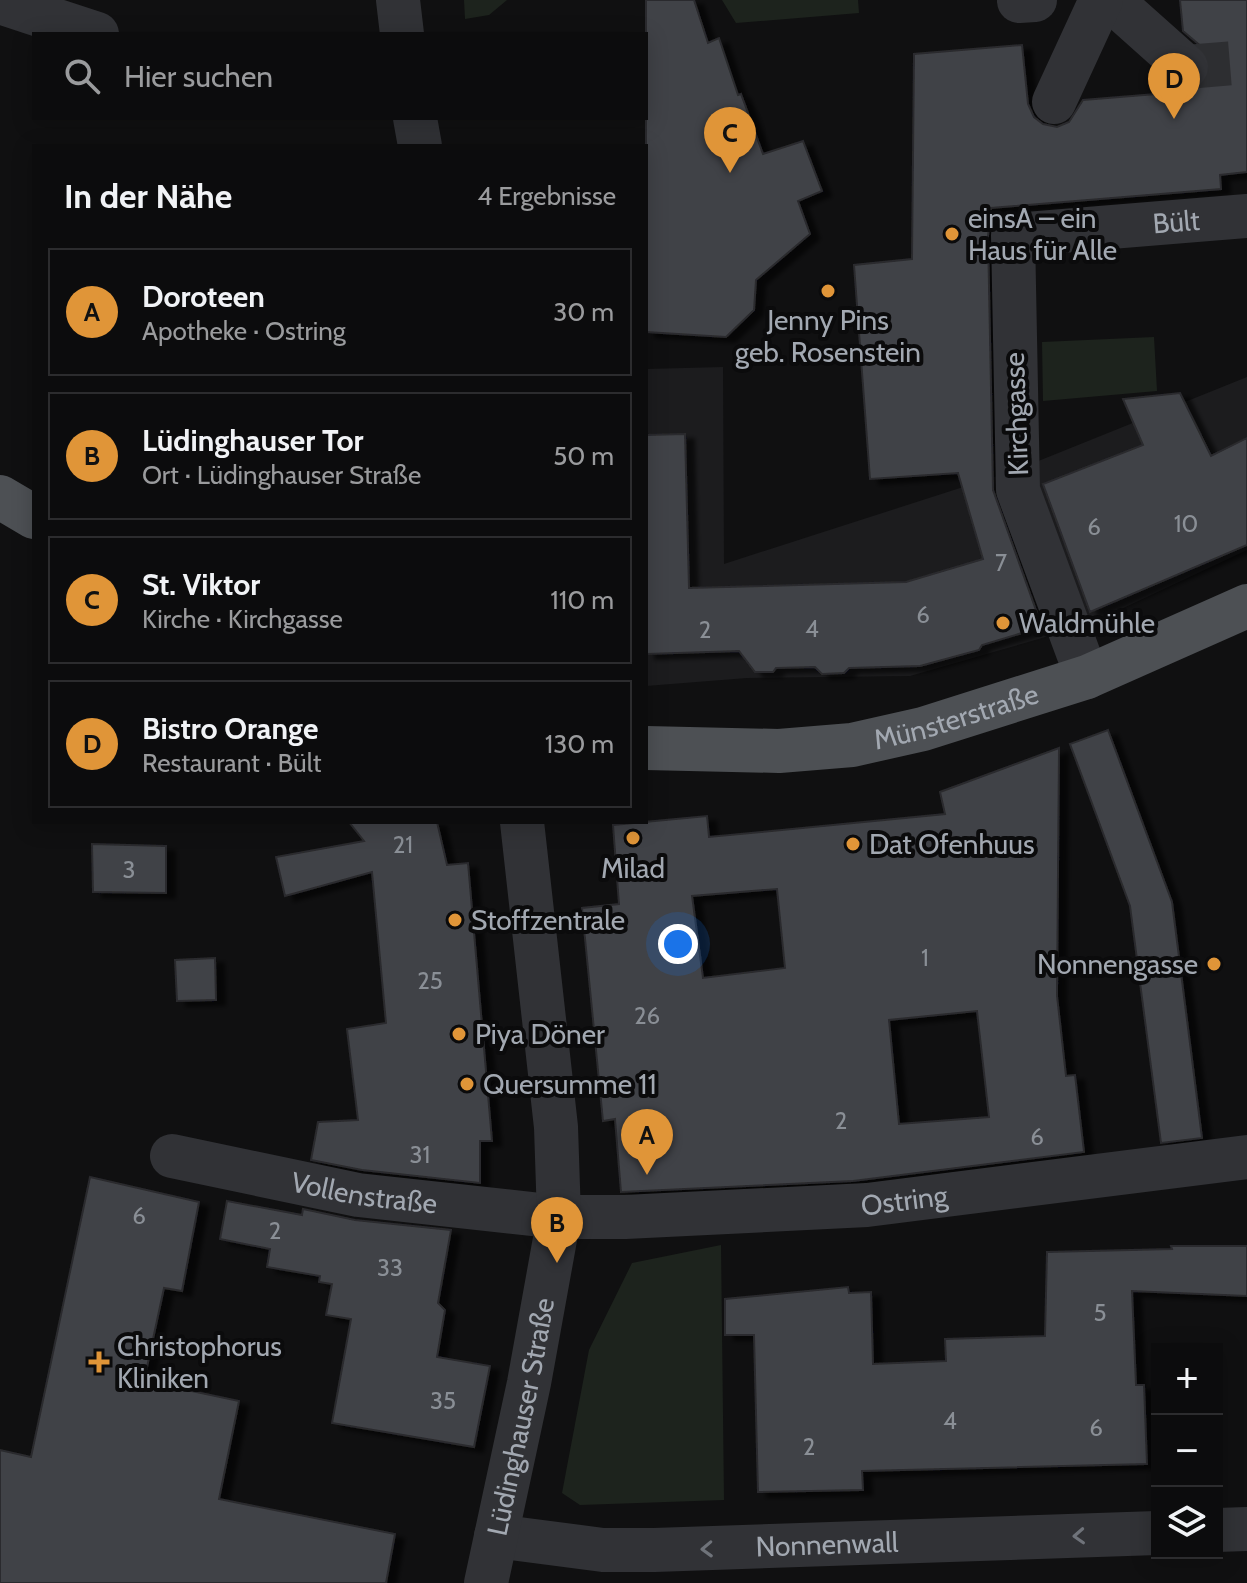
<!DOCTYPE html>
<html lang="de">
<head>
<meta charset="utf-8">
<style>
	body { margin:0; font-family:Cabin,sans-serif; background:#1a1a1b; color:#f1f3f6 }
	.controls { position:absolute; right:24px; bottom:24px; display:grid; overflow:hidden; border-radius:0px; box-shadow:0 4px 20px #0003 }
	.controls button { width:72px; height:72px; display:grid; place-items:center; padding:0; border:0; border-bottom:2px solid #2c2c2e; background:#0c0c0d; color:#f1f3f6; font:40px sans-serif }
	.you { position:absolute; left:678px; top:944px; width:28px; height:28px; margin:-20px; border:6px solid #fff; border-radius:50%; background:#1a73e8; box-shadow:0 0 0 12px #1a73e833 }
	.badge { display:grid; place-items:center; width:52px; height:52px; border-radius:50%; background:#e09538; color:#111; font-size:26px; font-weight:700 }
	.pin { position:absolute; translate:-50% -66px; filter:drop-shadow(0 2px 4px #0008) }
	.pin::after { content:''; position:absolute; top:42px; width:28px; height:24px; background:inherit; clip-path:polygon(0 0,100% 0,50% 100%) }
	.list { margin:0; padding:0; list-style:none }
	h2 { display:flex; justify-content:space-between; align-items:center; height:104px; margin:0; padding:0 32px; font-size:34px }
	h2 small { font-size:26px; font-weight:400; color:#9a9b9d }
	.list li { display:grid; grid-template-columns:52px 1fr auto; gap:24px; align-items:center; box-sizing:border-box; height:128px; margin:0 16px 16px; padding:0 16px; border:2px solid #2c2c2e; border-radius:0px }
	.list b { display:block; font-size:30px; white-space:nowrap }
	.list p { margin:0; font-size:26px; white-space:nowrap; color:#9a9b9d }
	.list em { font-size:26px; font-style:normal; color:#9a9b9d }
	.icon { flex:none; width:44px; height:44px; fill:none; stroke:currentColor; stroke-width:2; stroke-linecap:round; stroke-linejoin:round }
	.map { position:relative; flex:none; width:1247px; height:1583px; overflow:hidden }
	.search { position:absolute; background:#0c0c0d; box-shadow:0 4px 20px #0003; left:32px; top:32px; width:616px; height:88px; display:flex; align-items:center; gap:20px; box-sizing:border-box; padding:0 28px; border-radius:0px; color:#9a9b9d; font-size:30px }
	.panel { position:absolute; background:#0c0c0d; box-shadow:0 4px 20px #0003; left:32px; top:144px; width:616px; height:680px; border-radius:0px }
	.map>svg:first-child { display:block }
	.built { fill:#1c1c1e }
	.green { fill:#1d231d }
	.building { fill:#414347; stroke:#2a2a2d; stroke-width:2; fill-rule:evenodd; filter:url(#shadow) }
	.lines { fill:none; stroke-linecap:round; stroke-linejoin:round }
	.minor-tunnel { stroke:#2d2e31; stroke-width:44; stroke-dasharray:44 22; stroke-linecap:butt }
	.minor { stroke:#313236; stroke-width:44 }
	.major { stroke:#4d5054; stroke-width:44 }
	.oneway { stroke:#6f737a }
	.poi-dot { fill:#e09538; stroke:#0b0b0c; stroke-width:3 }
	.labels { text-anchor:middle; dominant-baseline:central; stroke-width:8; stroke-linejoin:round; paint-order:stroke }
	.number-label { font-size:24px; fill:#8a8f96 }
	.poi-label { font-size:28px; fill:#a2a8b1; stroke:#0b0b0c; text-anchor:start }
	.street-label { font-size:28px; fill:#a2a8b1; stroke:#0b0b0c }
</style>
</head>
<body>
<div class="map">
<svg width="1247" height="1583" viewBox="0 0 1247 1583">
	<defs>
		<filter id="shadow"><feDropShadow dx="9" dy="5" stdDeviation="2" flood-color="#0009"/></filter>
	</defs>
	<rect width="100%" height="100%" fill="#101011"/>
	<path class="built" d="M723,367l1,197 292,-94 231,-93v173l-160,75 -177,51 -163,2 -101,8v-317z"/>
	<path class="green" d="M464,0h43l-18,15 -24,4z
		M722,0h136l1,13 -123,10z
		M1154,337l3,54 -114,10 -1,-59z
		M721,1245l3,255 -144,5 -18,-12 27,-143 43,-87z"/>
	<path class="building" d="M646,0h48l14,43 11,-5 19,57 3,-1 22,60 40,-13 19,50 -24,10 12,33 -54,46 -2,30 -28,27 -80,-5z
		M1180,0h67v172l-27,3 1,14 -230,19 -3,28 5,254 49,137 -60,18 -3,5 -59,16 -71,2 -5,5 -22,1 -7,-7 -39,1 -3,4h-18l-16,-21 -93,3v-219l39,-1 4,154 217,-6 77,-23 -25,-86 -88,6 -16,-214 58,-6 2,-205 108,-9 6,59 6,13 9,7 14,3 12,-5 14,-22 110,-9 11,-7 6,-11v-13l-7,-12 -20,-17z
		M1180,393l31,63 36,-18v107l-157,67 -47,-128 100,-39 -20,-46z
		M1108,730l64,172 30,236 -41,5 -31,-237 -60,-162z
		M1059,748l-2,248 9,80 9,-1 9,77 -231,29 -232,11 -6,-73 -12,2 -21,-213 37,-4 -6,-79 94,-9 2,21 236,-23 -5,-22zM777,889l8,79 -82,10 -11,-82zM977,1011l12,106 -90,7 -10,-104z
		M349,822h88l10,43 21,-2 24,278h-12v42l-118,-13 -51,-10 7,-38 40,-2 -11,-91 39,-6 -14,-151 -87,24 -9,-39 88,-16z
		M92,844l74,2v47l-73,-1z
		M215,958l1,42 -39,1 -2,-41z
		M90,1177l109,25 -17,89 -18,-3 -20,93 95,20 -20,98 176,35 -9,49h-386v-133l31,7z
		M227,1201l75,14 1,-6 52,11 96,10 -13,73 7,7 -8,47 53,9 -16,81 -142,-24 19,-104 -25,-4 6,-31 -13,-2 1,-6 -53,-9 3,-18 -50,-10z
		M1171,1246h76v50l-115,-5 4,94h8l3,79 -285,7 1,19 -105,2 -4,-157h-29v-36l123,-12 1,6 22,-1 2,72 73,-3 -1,-22 100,-3 2,-84 125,-3z"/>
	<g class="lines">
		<path class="minor-tunnel" d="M1186,67l61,-5"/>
		<g class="minor">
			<path d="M398,0l4,34"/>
			<path d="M1111,0l75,67"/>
			<path d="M1019,1l16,-1"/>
			<path d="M0,2l97,32"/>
			<path d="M1054,102l47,-102"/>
			<path d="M415,118l5,28"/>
			<path id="s1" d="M1087,677l-69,-187 -5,-255 234,-19"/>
			<path id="s2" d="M172,1156l186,39 201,22h66l242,-12 380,-48"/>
			<path d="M1217,1530l30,-1"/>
			<path id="s3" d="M496,1536l107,14h51l503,-17"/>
			<path id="s4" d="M486,1583l43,-200 30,-166 -3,-90 -34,-305"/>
		</g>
		<g class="major">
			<path d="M0,497l34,20"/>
			<path id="s5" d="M646,748l133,3 73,-6 71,-16 164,-52 160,-71"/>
		</g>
	</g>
	<defs><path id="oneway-chevron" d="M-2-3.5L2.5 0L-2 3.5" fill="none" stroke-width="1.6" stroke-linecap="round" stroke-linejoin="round" transform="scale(2)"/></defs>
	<g class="oneway">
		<use href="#oneway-chevron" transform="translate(1079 1536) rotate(177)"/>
		<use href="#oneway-chevron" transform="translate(707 1549) rotate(178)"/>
	</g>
	<g class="poi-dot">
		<circle cx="952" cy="234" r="8"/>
		<circle cx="828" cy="291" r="8"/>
		<circle cx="1003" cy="623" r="8"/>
		<circle cx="633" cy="838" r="8"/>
		<circle cx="853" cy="844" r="8"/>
		<circle cx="455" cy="920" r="8"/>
		<circle cx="1214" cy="964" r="8"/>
		<circle cx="459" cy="1034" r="8"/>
		<circle cx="467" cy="1084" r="8"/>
		<path d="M95 1350h8v8h8v8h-8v8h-8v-8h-8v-8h8z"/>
	</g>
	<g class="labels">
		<g class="number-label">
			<text x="1186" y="523">10</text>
			<text x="1094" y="526">6</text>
			<text x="1001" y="562">7</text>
			<text x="923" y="614">6</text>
			<text x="812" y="628">4</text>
			<text x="705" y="629">2</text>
			<text x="403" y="844">21</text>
			<text x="129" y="869">3</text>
			<text x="925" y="957">1</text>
			<text x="430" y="980">25</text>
			<text x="647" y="1015">26</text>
			<text x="841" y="1120">2</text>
			<text x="1037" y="1136">6</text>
			<text x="420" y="1154">31</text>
			<text x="139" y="1215">6</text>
			<text x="275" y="1230">2</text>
			<text x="390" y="1267">33</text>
			<text x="1100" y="1312">5</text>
			<text x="443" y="1400">35</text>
			<text x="950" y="1420">4</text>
			<text x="1096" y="1427">6</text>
			<text x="809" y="1446">2</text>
		</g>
		<g class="poi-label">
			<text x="968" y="218">einsA – ein<tspan x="968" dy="32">Haus für Alle</tspan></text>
			<text x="828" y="320" text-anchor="middle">Jenny Pins<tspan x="828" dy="32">geb. Rosenstein</tspan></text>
			<text x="1019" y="623">Waldmühle</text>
			<text x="869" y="844">Dat Ofenhuus</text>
			<text x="633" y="868" text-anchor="middle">Milad</text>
			<text x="471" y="920">Stoffzentrale</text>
			<text x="1198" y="964" text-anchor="end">Nonnengasse</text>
			<text x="475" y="1034">Piya Döner</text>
			<text x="483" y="1084">Quersumme 11</text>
			<text x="117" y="1346">Christophorus<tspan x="117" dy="32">Kliniken</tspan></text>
		</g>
		<g class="street-label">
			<text stroke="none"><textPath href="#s1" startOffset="618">Bült</textPath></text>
			<text transform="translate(1016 414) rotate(-92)">Kirchgasse</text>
			<text stroke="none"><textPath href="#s5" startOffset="314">Münsterstraße</textPath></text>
			<text stroke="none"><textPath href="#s2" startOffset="196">Vollenstraße</textPath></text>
			<text stroke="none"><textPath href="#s2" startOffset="738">Ostring</textPath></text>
			<text stroke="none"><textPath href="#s4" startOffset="170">Lüdinghauser Straße</textPath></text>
			<text stroke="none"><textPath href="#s3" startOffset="332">Nonnenwall</textPath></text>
		</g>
	</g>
</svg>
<div class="controls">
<button>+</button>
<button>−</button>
<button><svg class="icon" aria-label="layers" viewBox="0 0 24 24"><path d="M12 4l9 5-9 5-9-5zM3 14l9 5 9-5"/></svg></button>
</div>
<div class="you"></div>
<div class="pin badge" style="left:647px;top:1175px">A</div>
<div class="pin badge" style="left:557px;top:1263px">B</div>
<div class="pin badge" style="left:730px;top:173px">C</div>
<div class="pin badge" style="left:1174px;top:119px">D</div>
<div class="search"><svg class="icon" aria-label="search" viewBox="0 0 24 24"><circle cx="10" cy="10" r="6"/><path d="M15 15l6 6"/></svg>Hier suchen</div>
<section class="panel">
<h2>In der Nähe<small>4 Ergebnisse</small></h2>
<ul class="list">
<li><span class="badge">A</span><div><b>Doroteen</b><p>Apotheke · Ostring</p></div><em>30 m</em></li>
<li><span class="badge">B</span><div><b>Lüdinghauser Tor</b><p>Ort · Lüdinghauser Straße</p></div><em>50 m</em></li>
<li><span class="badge">C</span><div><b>St. Viktor</b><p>Kirche · Kirchgasse</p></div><em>110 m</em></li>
<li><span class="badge">D</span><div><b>Bistro Orange</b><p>Restaurant · Bült</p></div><em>130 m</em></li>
</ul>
</section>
</div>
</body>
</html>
